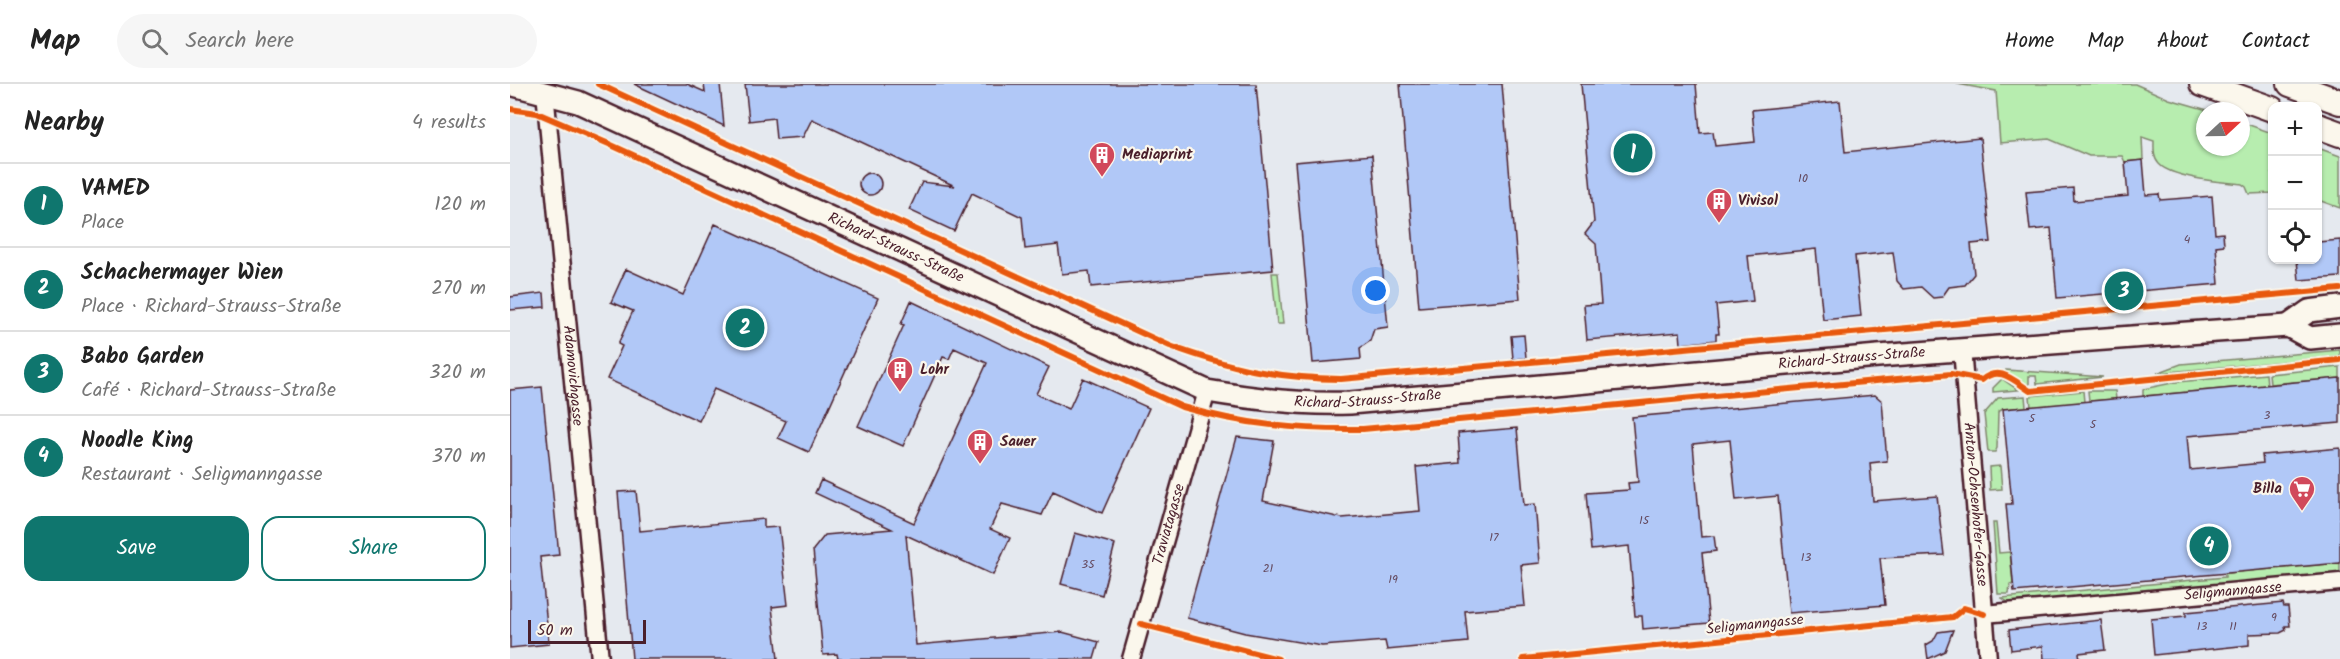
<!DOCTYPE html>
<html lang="en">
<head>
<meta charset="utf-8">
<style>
	body { margin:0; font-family:Kalam,sans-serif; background:#f6f6f6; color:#222 }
	.controls { position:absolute; right:18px; top:18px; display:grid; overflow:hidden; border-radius:12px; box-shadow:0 2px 4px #0004 }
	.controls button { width:54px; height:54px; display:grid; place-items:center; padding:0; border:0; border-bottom:2px solid #e0e0e0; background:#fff; color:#222; font:30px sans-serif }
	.compass { position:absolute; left:1686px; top:18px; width:54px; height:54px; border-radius:50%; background:#fff; box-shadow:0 2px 4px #0004; rotate:68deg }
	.scale { position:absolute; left:18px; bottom:15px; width:118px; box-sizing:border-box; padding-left:6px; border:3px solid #4a1f2b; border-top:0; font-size:16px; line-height:21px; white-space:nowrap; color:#4a1f2b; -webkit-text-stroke:4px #fbf7ec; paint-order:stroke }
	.you { position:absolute; left:866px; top:207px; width:21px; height:21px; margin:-15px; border:4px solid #fff; border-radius:50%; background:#1a73e8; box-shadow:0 0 0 9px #1a73e833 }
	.badge { display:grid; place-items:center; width:39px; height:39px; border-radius:50%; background:#0f766e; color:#fff; font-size:20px; font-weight:700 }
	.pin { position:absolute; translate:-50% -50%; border:3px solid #fff; box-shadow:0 2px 6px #0006 }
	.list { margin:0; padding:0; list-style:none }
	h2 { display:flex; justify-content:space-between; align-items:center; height:78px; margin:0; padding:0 24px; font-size:26px }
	h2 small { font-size:20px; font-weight:400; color:#767676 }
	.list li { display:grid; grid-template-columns:39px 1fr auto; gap:18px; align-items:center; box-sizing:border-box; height:84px; padding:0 24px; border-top:2px solid #e0e0e0 }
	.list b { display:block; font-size:22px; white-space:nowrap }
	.list p { margin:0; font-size:20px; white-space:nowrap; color:#767676 }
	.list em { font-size:20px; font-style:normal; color:#767676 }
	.actions { display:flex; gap:12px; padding:18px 24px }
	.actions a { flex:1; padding:14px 0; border:2px solid #0f766e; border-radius:18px; text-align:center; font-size:21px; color:#0f766e }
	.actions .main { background:#0f766e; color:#fff }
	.icon { flex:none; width:33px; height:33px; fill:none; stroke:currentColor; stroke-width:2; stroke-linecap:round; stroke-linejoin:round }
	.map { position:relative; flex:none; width:1830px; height:575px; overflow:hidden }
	header { display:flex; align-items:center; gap:36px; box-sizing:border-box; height:84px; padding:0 30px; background:#fff; border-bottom:2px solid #e0e0e0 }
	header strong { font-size:28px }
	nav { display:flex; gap:33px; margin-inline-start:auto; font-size:21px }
	.search { width:420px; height:54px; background:#f6f6f6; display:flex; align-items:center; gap:15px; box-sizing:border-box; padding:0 21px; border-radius:33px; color:#767676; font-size:22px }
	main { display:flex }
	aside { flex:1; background:#fff }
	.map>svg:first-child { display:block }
	.green { fill:#b7edaf; stroke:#80866d; stroke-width:1.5 }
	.building { fill:#b1c8f7; stroke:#4a1f2b; stroke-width:1.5 }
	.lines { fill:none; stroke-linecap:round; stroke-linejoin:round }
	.minor-casing { stroke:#4a1f2b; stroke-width:21 }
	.major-casing { stroke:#4a1f2b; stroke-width:26 }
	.highway-casing { stroke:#4a1f2b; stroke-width:28 }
	.minor { stroke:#fbf7ec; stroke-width:16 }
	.major { stroke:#fbf7ec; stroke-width:21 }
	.highway { stroke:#fbf7ec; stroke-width:24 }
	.cycleway-casing { stroke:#fbf7ec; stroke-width:10 }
	.cycleway { stroke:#e8590c; stroke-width:6 }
	.labels { text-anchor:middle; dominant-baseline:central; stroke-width:4.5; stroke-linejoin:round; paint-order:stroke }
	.number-label { font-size:12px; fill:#64495e }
	.poi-label { font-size:15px; font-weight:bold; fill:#4a1f2b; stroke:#fbf7ec; text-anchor:start }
	.street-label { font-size:15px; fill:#4a1f2b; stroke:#fbf7ec }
</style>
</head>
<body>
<header>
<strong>Map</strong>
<div class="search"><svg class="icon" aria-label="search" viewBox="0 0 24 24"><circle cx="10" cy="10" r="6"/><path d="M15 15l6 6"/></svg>Search here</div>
<nav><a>Home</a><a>Map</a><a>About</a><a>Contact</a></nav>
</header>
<main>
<aside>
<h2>Nearby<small>4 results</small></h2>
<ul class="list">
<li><span class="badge">1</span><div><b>VAMED</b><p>Place</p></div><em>120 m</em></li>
<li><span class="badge">2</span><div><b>Schachermayer Wien</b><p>Place · Richard-Strauss-Straße</p></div><em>270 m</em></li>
<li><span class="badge">3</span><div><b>Babo Garden</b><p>Café · Richard-Strauss-Straße</p></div><em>320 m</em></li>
<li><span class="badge">4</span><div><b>Noodle King</b><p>Restaurant · Seligmanngasse</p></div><em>370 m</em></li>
</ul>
<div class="actions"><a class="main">Save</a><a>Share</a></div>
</aside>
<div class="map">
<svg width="1830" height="575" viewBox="0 0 1830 575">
	<rect width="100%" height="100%" fill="#e5e9ef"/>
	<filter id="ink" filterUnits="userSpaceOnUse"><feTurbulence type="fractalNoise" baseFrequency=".0167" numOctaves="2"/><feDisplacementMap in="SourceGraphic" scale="12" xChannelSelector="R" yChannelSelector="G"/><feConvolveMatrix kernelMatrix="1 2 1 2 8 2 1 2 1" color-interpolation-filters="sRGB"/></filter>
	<g filter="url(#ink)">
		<path class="green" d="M1447,0h178l34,15 42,12h-6v36h36v-25l31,11v60l-23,1 -3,-7 -4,-3c-20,-2 -70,-6 -83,-20 -6,-6 -5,-15 -5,-23l-12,-4 1,23 -18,2 -3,-6h-33l-40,-17 -49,4 -4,-52z
			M1808,64l22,8v52l-22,-8z
			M762,189h6l5,51h-6z
			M1830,266v6l-183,17 24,-9z
			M1830,283v11l-70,6 -1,-10z
			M1496,286l97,7 -66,7 -1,-8h-7v8c-9,0 -20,-5 -23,-14z
			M1756,290l1,11 -124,11v-7l34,-7z
			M1492,295l16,11 -25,2v-4z
			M1573,307l1,11 -53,5 -1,-11z
			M1578,307h27l1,8 -27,2z
			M1515,312l1,11 -23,2 -5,3 -1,36 -2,4h-7l-4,-38 14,-16z
			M1490,382l2,23 -12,1 -1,-23z
			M1483,439h3l3,30 11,-1 3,32 -3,1 -1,9h-11z
			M1830,479v11l-329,30 -9,-6 223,-21v-4z"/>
		<path class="building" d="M124,0h53l18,8 -1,-8h16l4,42z
			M235,0h511l17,186 -182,17 -2,-16 -27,3 -4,-29 -33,4 -3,-32 -50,-24 -18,38 -45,-21 13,-28 33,4 -143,-67 -9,18 -27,2 -2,-21 -25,3z
			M890,0h102l18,215 -101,8z
			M1071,0h115l4,49 13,-1 2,14 40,-4 -3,-32 88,-9 5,51 135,-14 11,104 -20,2 3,30 -9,11 -16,2 -7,10 -9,1 -12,-11 -17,2 -7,-8 -4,-29 -38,4 6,60 -38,4 -7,-71 -68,7 5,45 -37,4 3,29h-3v6l-35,4 -1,-12 -93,8 -3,-35 17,-1 -5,-60 -11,-10 9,-12z
			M862,71l16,172 -14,2 -4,12 -10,7 1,11 -48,4 -18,-201z
			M1633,76l3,35 13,-1 1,6 52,-4 3,38 8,-1 1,12 -8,1 3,38 -162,14 -6,-70 -21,2 -4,-38 47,-4 1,13 54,-5 -3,-34z
			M349 100a11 11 0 1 1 22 0a11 11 0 1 1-22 0Z
			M205,140l163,74 -69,154 -31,-14 8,-17 -72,-32 -15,32 -92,-42 15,-33 -4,-2 15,-33 -22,-9 15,-33 57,26z
			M1830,156v37l-41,3 -2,-20h21v-18z
			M34,209l1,14 -35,3v-13z
			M401,217l138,66 -13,27 33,15 14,-31 66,30 -47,105 -49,-22 -11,24 -40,-11 -12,25 20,9 -17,37 -87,-40 10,110 146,-13 37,10 -5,17h-256l-1,-5 -14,1 -10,-105 12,-15 67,-6 -77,-36 6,-13 93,43 73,-160 -33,-15 -5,11 -6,-2 -40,89 -45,-20 46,-101 -3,-1z
			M1014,251l2,23 -13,1 -2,-23z
			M1830,294v45l-153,13 3,34 73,-7 -1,-8 78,-7v115l-326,29 -8,-88h6l-9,-95z
			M32,303l17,168 -19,2 9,87 -39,4v-258z
			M1365,311l7,6 5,60 -17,2 3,38 64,-5 7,59 -64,3 5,47 -96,8 -11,-117 -42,4 -6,-60 -37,4 8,93 13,-1 2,15 -14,2 7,70 -66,6 -1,-13h-7l-6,-70 -38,4 -5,-57 43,-3 -1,-7 10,-1 -6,-65z
			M1007,344l7,77 11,-1 5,59 -19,2 4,41 -60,5 3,31 -81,8 -2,-9 -63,5 -77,-13 -58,-15 50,-181 37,4 -11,60 79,17 78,-7 -4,-44 44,-4 -2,-30z
			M126,407l4,40 124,-12v9l15,-1 9,78 -16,2 6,52h-146l-14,-167z
			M565,449l40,11 -13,51 -41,-11z
			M1773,519l1,4h4l2,19h-5l1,4 -6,3 -31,1v11l-95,10 -3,-36 35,-3v-4z
			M1591,536l4,30 -26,3 1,6h-36l-1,-13 -32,4 -2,-20z
			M1443,546l-8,21 -17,8 -2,-14 7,-4 5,-9z"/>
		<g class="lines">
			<g class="minor-casing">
				<g id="minor">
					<path id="s1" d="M35,8l55,567"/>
					<path id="s2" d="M1452,265l26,310"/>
					<path id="s3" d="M1474,530l356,-32"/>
					<path id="s4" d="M621,575l76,-268"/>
				</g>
			</g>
			<g class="major-casing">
				<g id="major">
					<path id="s5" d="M0,0l68,18 629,289c47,8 96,14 143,12l528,-47 281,-21 129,-9 22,12 30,-3"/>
					<path d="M1778,242l21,-15 31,-4"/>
				</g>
			</g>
			<g class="highway-casing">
				<path id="highway" d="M1692,0l70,25
					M1780,0l50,18
					M1808,42l22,8"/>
			</g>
			<use href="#minor" class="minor"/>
			<use href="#major" class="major"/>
			<use href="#highway" class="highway"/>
			<g class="cycleway-casing">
				<path id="cycleway" d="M88,0l572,262c61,22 105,32 171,33l999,-90
					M0,25l27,4 72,31 573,263c62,18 117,23 181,22l588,-55 31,6c17,-15 31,0 48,11l310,-31
					M631,540l137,35
					M1013,575l430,-42 11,-9 20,6"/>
			</g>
			<use href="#cycleway" class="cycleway"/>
		</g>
	</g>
	<defs>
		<g id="building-pin" transform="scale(1.35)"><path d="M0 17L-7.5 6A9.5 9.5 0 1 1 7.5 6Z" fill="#d1495b" stroke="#fbf7ec"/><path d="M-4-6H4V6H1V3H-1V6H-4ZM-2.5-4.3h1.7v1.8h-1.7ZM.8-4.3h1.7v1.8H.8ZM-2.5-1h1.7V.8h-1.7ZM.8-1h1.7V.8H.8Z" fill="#fff"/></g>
		<g id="supermarket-pin" transform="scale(1.35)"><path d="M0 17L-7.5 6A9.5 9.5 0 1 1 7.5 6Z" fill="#d1495b" stroke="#fbf7ec"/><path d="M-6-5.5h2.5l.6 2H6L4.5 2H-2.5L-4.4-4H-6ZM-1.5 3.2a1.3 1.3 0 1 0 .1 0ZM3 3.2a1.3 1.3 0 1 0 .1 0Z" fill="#fff"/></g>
	</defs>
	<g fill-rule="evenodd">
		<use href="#building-pin" x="592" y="71"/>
		<use href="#building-pin" x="1209" y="117"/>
		<use href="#building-pin" x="390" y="286"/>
		<use href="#building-pin" x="470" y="358"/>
		<use href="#supermarket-pin" x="1792" y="405"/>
	</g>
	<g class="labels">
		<g class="number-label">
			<text x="1293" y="94">10</text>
			<text x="1677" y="155">4</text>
			<text x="1757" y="331">3</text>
			<text x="1522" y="334">5</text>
			<text x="1583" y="340">5</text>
			<text x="1134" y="436">15</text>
			<text x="984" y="453">17</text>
			<text x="1296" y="473">13</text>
			<text x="578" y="480">35</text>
			<text x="758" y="484">21</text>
			<text x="883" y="495">19</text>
			<text x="1764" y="533">9</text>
			<text x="1692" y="542">13</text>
			<text x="1723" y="542">11</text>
		</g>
		<g class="poi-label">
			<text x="612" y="71">Mediaprint</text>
			<text x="1228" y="117">Vivisol</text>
			<text x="410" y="286">Lohr</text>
			<text x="490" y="358">Sauer</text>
			<text x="1772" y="405" text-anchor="end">Billa</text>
		</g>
		<g class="street-label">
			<text stroke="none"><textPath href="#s5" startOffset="420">Richard-Strauss-Straße</textPath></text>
			<text stroke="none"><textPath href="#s5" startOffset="1410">Richard-Strauss-Straße</textPath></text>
			<text stroke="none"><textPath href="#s1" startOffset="285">Adamovichgasse</textPath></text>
			<text stroke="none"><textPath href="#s5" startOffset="924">Richard-Strauss-Straße</textPath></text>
			<text stroke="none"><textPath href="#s2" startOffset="156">Anton-Ochsenhofer-Gasse</textPath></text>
			<text stroke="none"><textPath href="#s4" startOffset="140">Traviatagasse</textPath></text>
			<text stroke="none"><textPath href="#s3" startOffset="250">Seligmanngasse</textPath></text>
			<text transform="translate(1245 541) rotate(-6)">Seligmanngasse</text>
		</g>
	</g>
</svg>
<div class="controls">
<button>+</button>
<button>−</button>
<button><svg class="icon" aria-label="locate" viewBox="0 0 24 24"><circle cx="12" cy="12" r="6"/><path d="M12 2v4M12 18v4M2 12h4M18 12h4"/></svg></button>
</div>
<svg class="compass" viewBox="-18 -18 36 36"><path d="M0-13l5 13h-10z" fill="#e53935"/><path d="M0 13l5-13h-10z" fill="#767676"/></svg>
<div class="scale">50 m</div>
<div class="you"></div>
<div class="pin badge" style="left:1123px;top:69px">1</div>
<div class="pin badge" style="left:235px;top:244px">2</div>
<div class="pin badge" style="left:1614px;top:207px">3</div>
<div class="pin badge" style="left:1699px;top:462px">4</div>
</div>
</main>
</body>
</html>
